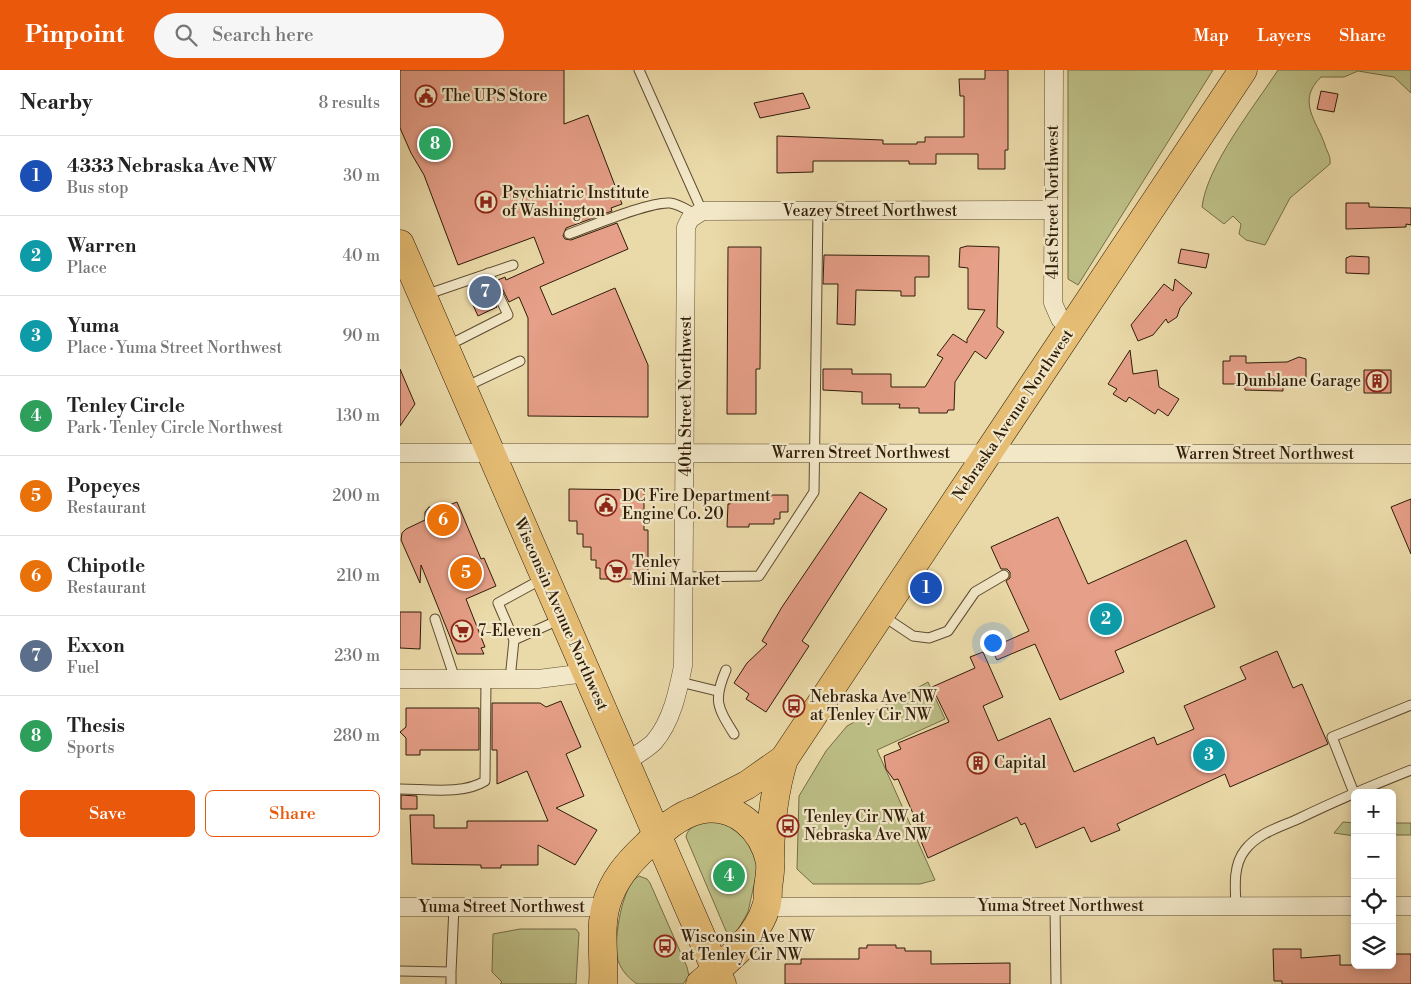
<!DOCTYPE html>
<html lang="en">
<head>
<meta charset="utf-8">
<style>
	body { margin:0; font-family:"Libre Bodoni",serif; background:#f6f6f6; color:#222 }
	.controls { position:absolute; right:15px; bottom:15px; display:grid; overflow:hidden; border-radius:8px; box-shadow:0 2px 12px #0003 }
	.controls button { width:45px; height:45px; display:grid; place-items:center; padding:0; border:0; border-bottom:1px solid #e0e0e0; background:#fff; color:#222; font:25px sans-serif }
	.you { position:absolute; left:592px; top:572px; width:18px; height:18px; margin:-12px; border:4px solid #fff; border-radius:50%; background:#1a73e8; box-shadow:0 0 0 8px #1a73e833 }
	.badge { display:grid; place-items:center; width:32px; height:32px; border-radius:50%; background:#ea580c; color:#fff; font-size:16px; font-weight:700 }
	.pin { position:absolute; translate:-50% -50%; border:2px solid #fff; box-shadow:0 1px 5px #0006 }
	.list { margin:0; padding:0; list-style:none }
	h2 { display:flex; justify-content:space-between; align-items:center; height:65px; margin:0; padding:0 20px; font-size:21px }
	h2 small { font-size:16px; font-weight:400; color:#767676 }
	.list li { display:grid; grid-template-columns:32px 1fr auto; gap:15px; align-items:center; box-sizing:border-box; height:80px; padding:0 20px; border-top:1px solid #e0e0e0 }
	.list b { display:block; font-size:19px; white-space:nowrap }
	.list p { margin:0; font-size:16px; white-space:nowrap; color:#767676 }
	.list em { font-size:16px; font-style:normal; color:#767676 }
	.actions { display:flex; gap:10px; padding:15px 20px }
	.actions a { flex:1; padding:11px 0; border:1px solid #ea580c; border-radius:8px; text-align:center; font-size:18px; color:#ea580c }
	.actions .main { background:#ea580c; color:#fff }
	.icon { flex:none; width:28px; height:28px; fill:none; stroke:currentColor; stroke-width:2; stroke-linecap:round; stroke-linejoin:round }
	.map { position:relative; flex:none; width:1011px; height:914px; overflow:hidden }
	header { display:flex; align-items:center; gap:30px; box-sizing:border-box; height:70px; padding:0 25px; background:#ea580c; color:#fff }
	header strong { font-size:24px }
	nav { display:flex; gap:28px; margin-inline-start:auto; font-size:18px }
	.search { width:350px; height:45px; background:#f6f6f6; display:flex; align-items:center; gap:12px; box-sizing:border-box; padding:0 18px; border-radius:28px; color:#767676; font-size:19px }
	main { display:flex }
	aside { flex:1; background:#fff }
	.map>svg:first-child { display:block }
	.green { fill:#bcbe85; stroke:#766d47 }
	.building { fill:#e69f88; stroke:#2f1c09 }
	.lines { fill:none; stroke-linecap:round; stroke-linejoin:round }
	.service-casing { stroke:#5e4c31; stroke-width:11 }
	.minor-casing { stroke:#5e4c31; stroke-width:19 }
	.primary-casing { stroke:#2f1c09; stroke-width:29 }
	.service { stroke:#f2e7c7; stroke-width:9 }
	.minor { stroke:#f2e7c7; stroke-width:18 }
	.primary { stroke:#e6bd74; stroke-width:28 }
	.labels { text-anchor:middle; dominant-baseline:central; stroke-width:4.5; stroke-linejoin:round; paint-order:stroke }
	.poi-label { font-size:16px; fill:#2f1c09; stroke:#f2e7c7; text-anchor:start }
	.street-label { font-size:16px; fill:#2f1c09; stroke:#f2e7c7 }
</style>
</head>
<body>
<header>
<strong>Pinpoint</strong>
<div class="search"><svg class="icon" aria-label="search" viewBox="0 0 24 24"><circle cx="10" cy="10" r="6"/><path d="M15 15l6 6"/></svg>Search here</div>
<nav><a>Map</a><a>Layers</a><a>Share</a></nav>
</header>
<main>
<aside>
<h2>Nearby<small>8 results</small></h2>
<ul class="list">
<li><span class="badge" style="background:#1a4fb4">1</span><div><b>4333 Nebraska Ave NW</b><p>Bus stop</p></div><em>30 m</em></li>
<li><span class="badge" style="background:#0f9aa8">2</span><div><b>Warren</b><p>Place</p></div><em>40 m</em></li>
<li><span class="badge" style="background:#0f9aa8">3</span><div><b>Yuma</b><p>Place · Yuma Street Northwest</p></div><em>90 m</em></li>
<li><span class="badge" style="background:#2e9e5b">4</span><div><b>Tenley Circle</b><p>Park · Tenley Circle Northwest</p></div><em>130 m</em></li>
<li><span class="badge" style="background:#e8710a">5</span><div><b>Popeyes</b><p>Restaurant</p></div><em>200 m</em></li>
<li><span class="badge" style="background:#e8710a">6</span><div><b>Chipotle</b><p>Restaurant</p></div><em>210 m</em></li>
<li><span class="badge" style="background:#5c6f8a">7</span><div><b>Exxon</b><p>Fuel</p></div><em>230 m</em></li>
<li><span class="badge" style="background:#2e9e5b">8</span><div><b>Thesis</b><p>Sports</p></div><em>280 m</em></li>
</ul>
<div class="actions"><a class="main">Save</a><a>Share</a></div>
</aside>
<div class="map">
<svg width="1011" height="914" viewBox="0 0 1011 914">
	<rect width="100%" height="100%" fill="#ebdaa9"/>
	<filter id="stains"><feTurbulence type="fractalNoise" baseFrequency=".004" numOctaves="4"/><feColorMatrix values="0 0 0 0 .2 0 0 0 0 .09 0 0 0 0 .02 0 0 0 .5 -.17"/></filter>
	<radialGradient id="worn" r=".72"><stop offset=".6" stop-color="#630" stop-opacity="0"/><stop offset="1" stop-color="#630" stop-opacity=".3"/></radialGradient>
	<path class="green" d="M668,0h145l-135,215 -10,-6z
		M878,0h133v23l-17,-16 -36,-6 -14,6h-23c-25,24 -4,44 4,68 2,7 6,11 5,19l-40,34 -25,47 -19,-5 -7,-6 2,-10 -8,-8 -9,8 -22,-17c5,-42 52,-100 76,-137z
		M528,612l17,37 -68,31 58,130 -15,4h-107l-16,-15 2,-73 27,-45 21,-25z
		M321,750l25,13 12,34 -10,45 -13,23h-4l-5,-4 -40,-94c2,-14 24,-16 35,-17z
		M943,752l12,1v13l-21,-3z
		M992,753h19v12h-19z
		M239,806l8,3 3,4 37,84 2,9 -6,8h-46c-10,-7 -18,-16 -20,-28 -3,-17 5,-72 22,-80z
		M120,859h56l3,4 -3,51h-76l2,-2 -10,-10 1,-38z"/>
	<path class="building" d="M0,0h164v54l24,-9 34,89 -11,4 1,3 -46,17 -3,8 2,3 6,1 46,-17 11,26 -88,38 12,28 63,-27 33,77v52l-120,-1v-98l-9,-21 -10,5 -11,-22 7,-3 1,3 38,-17 -10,-26 -76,28 -34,-90 -13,-22 -11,-25z
		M585,0h23v80h-3v19h-27v-15h-42v10h-27v-3h-96v11l-36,1v-37l106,4v4h34v-2h8v-5h39v-41h-4l-1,-17h26z
		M921,21l17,3 -4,18 -17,-3z
		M403,23l7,15 -50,10 -6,-15z
		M946,133h23v4l42,1v17l-5,-1v3l-60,2z
		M567,176l32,1 -2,80 7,5 -18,27 -11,-8 -20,31 -1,28h-6l-1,3h-28v-5h-20l1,-4h-38v-12l-39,-2v-21h29v5h39v13h34l18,-29 -6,-3 16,-21 14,9v-4l18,-29 -17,-1v-41l-9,-1 1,-19z
		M328,177h33l-1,122h-4v45h-29z
		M781,179l28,5 -3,14 -28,-5z
		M424,185l105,1v21h-14v19h-14v-5l-45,-1 -1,35 -18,-1 1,-40h-15z
		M951,186l18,1v17l-23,-1v-15z
		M775,209l17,14 -12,15 -3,9 -9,6 -2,-4 -13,16 -15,6 -7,-16 33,-41 9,7z
		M87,215l10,22 -19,9 -10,-22z
		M730,280l3,24 24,-4 2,17 20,12 -11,17 -10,-7 -3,5 -26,-17 -3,5 -13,-8 4,-5 -9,-5z
		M830,286h16v7l41,-1 12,-5 7,2v21l-23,-1v12l-38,-1v-6h-22v-23h7z
		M0,299l15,35 -15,22z
		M964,300h27v23h-27z
		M169,419l75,1v40h4v49h-48v-11h-4v-8h-5v-13h-8v-13h-6v-13h-8z
		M460,422l27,17 -85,132 7,5 -43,66 -20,-13 3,-5 -15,-11 13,-20 20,-19 -5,-3 20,-34z
		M330,425h58v17h-8v7h-6v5h-25v3h-22l1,-23h2z
		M1011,429v55l-20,-47z
		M57,432l24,57 3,-1 12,28 -30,13 19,48 -4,1 3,6h-27l-36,-89 -1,18 -19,-43 1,-7 4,-4 19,-9v-8l4,-5 10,2z
		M658,447l30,67 98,-44 29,67 -100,44 9,21 -64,28 -25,-56 -38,16 -6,-12 38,-17 -23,-50 4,-3v-6l-3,-3h-6l-10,-22z
		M0,542h21l-1,37 -20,-1z
		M877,581l16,37 9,-4 26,60 -98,43 -5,-13 -108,50 3,6 -29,12 -7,-15 -48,21 -11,-25 -4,2 -4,-8 -89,41 -10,-24 3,-2 -23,-53 -4,1 -8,-11 -2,-13 17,-7 -3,-6 51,-21 -17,-35 43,-19 -5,-11 13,-5 20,45 -20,9 15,35 52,-23 24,54 80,-35 3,8 37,-16 -10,-23 62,-27 -6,-12z
		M161,631l20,46 -15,7 18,42 -28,12 41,22 -22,35 -37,-20v20h-37v3h-20v-3l-69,-1 -2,-49h24v13h33v-7h81l-21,-50 -30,13v-34h-5v-47h48l6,4z
		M6,638h73v42h-59v5h-14v-17l-6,-6 6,-5z
		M1,725l16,1v13h-16z
		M467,875h29v3h9v3h26v13l79,-1v21h-225v-20h16v-5h58v-11h8z
		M873,879h28v9l39,-3v10h52v-11h19v30h-129v-3h-8z"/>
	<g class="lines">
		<g class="service-casing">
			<path id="service" d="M239,0l63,141
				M169,164c20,-7 81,-33 101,-31 9,1 17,7 25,11
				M25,225l88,-30
				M47,276l61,-31 -20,-42
				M65,317l55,-26
				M285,507l74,-1 55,-84 4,-281
				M142,509l-44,24 16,37 47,-21
				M483,546l30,20 16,2 19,-7 27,-39 29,-17
				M35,549l20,60
				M326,600c-13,30 -9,37 8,64
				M110,609l4,-39
				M280,612l37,9
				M0,719c26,0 63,6 85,-8l1,-102
				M954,723l-22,-56 79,-32
				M836,835c-1,-18 -3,-40 9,-55 13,-17 35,-23 53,-31 37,-18 75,-34 113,-49
				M655,836l1,78
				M0,901l51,1v12
				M51,902l3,-65"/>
		</g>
		<g class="minor-casing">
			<path id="minor" d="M654,0l-1,233 7,16 11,9
				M0,383l1011,1
				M0,609h138l48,-6
				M225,693c9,-7 21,-13 29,-21 18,-21 24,-51 29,-76l3,-439 4,-8 12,-8 351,-1
				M992,836h19
				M0,837h205
				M367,837l588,-1"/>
		</g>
		<g class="primary-casing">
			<path id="primary" d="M0,174l322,740
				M300,739l47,-24 37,-26
				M370,794c0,-36 3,-70 14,-105l459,-689
				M203,914c2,-26 -4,-54 3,-79 7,-25 22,-42 40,-59 13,-14 34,-32 53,-36 36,-8 64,19 71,52 1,8 -1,18 -2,26 0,6 0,14 -2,19 -9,32 -42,56 -66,77"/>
		</g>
		<use href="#service" class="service"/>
		<use href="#minor" class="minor"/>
		<use href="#primary" class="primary"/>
	</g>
	<defs>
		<g id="civic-ring" transform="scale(1.125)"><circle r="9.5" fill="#f2e7c7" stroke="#8f2418" stroke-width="1.5"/><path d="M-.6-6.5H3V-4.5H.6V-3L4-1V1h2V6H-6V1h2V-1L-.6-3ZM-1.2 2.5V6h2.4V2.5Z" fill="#8f2418"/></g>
		<g id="hospital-ring" transform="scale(1.125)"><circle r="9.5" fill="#f2e7c7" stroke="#8f2418" stroke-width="1.5"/><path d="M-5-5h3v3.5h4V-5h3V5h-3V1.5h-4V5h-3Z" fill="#8f2418"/></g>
		<g id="building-ring" transform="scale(1.125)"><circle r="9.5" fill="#f2e7c7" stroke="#8f2418" stroke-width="1.5"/><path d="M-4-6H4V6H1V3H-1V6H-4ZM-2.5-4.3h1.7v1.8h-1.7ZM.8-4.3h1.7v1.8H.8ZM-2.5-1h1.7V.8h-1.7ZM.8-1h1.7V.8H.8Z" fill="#8f2418"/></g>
		<g id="supermarket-ring" transform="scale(1.125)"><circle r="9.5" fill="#f2e7c7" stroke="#8f2418" stroke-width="1.5"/><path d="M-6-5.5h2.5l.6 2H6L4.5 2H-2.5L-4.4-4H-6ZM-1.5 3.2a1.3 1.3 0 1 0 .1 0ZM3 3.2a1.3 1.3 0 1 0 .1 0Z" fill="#8f2418"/></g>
		<g id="bus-ring" transform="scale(1.125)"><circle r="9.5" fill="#f2e7c7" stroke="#8f2418" stroke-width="1.5"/><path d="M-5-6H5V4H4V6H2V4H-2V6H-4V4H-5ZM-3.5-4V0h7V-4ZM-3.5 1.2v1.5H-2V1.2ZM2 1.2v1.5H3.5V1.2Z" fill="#8f2418"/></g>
	</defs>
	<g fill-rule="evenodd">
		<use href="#civic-ring" x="26" y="26"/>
		<use href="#hospital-ring" x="86" y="132"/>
		<use href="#building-ring" x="977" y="311"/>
		<use href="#civic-ring" x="206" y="435"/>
		<use href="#supermarket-ring" x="216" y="501"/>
		<use href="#supermarket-ring" x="62" y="561"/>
		<use href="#bus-ring" x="394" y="636"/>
		<use href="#building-ring" x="578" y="693"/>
		<use href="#bus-ring" x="388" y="756"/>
		<use href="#bus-ring" x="265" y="876"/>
	</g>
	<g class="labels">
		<g class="poi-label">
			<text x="42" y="26">The UPS Store</text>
			<text x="102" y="123">Psychiatric Institute<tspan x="102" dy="18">of Washington</tspan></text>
			<text x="961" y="311" text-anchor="end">Dunblane Garage</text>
			<text x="222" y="426">DC Fire Department<tspan x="222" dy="18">Engine Co. 20</tspan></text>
			<text x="232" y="492">Tenley<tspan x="232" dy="18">Mini Market</tspan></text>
			<text x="78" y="561">7-Eleven</text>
			<text x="410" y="627">Nebraska Ave NW<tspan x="410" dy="18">at Tenley Cir NW</tspan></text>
			<text x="594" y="693">Capital</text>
			<text x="404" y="747">Tenley Cir NW at<tspan x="404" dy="18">Nebraska Ave NW</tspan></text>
			<text x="281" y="867">Wisconsin Ave NW<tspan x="281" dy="18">at Tenley Cir NW</tspan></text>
		</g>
		<g class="street-label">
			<text transform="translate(653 132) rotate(-90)">41st Street Northwest</text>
			<text x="470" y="141">Veazey Street Northwest</text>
			<text transform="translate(286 326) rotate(-90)">40th Street Northwest</text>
			<text transform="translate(613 345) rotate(-56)">Nebraska Avenue Northwest</text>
			<text x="461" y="383">Warren Street Northwest</text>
			<text x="865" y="384">Warren Street Northwest</text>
			<text transform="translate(161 544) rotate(66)">Wisconsin Avenue Northwest</text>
			<text x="661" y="836">Yuma Street Northwest</text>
			<text x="102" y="837">Yuma Street Northwest</text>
		</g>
	</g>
	<rect width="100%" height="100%" filter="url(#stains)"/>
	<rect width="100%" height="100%" fill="url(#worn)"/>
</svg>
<div class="controls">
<button>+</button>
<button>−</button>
<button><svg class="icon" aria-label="locate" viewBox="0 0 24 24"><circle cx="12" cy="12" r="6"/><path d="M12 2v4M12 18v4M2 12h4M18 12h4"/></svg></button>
<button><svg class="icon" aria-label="layers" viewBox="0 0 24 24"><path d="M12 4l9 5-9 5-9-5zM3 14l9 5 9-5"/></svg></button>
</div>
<div class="you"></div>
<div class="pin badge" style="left:526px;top:518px;background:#1a4fb4">1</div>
<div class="pin badge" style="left:706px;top:549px;background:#0f9aa8">2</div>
<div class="pin badge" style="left:809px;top:685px;background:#0f9aa8">3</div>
<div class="pin badge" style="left:329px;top:806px;background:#2e9e5b">4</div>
<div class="pin badge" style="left:66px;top:503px;background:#e8710a">5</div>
<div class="pin badge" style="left:43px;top:450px;background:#e8710a">6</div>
<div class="pin badge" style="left:85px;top:222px;background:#5c6f8a">7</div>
<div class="pin badge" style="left:35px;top:74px;background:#2e9e5b">8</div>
</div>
</main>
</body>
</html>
